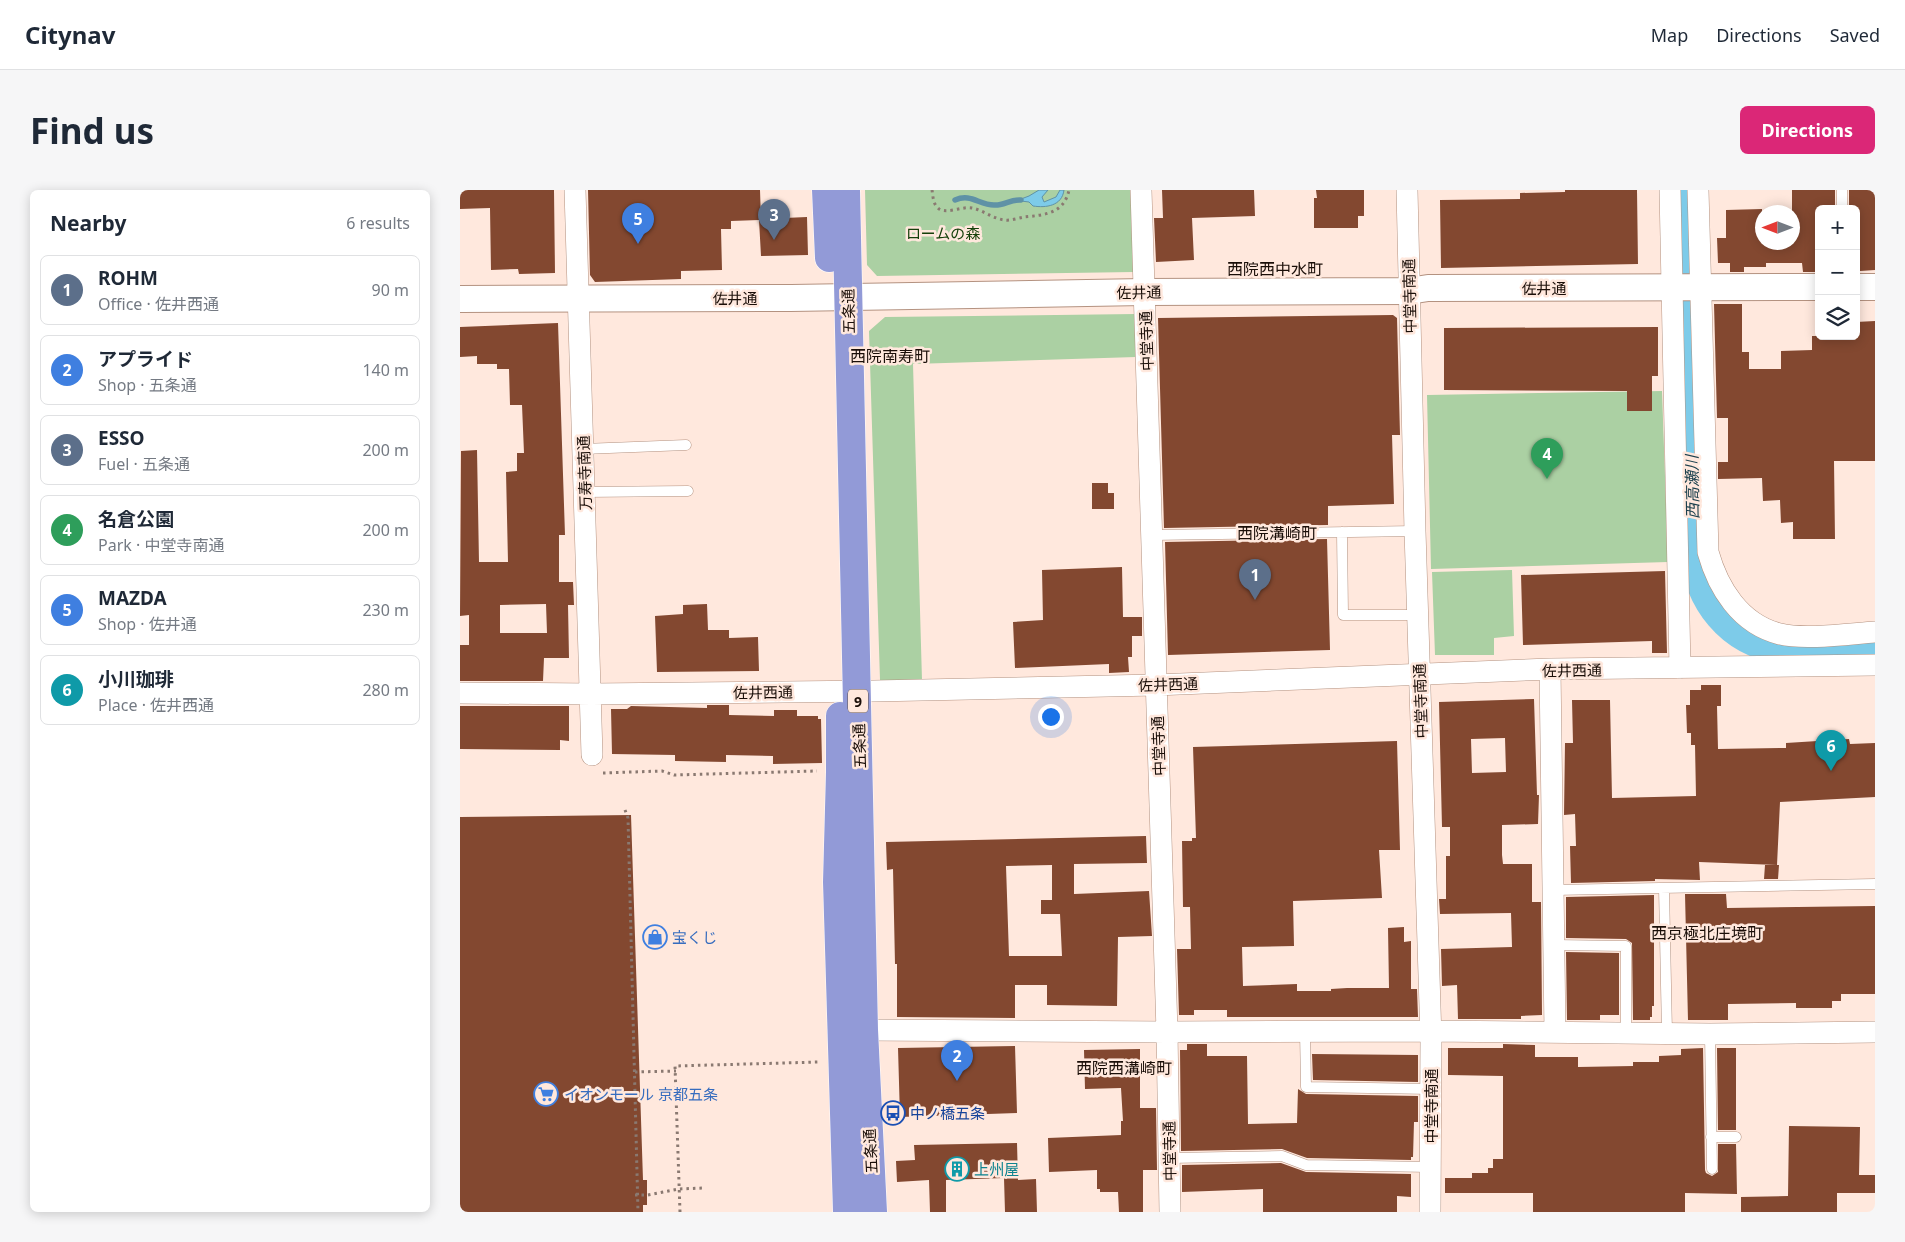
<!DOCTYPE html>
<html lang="en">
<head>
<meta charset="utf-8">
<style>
	body { margin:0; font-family:"Noto Sans","Noto Sans JP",sans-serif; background:#f6f6f7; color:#1f2937 }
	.controls { position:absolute; right:15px; top:15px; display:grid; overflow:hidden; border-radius:8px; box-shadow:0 2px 12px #0003 }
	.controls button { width:45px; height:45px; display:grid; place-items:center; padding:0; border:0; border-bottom:1px solid #e0e1e3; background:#fff; color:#1f2937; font:25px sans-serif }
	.compass { position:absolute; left:1295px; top:15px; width:45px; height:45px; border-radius:50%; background:#fff; box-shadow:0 2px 12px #0003; rotate:270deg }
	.you { position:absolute; left:590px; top:526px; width:18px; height:18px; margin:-12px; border:4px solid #fff; border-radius:50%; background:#1a73e8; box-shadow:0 0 0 8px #1a73e833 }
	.badge { display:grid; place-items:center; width:32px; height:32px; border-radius:50%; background:#db2777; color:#fff; font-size:16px; font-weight:700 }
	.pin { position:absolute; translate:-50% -41px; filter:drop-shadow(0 1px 2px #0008) }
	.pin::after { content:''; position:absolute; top:26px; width:18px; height:15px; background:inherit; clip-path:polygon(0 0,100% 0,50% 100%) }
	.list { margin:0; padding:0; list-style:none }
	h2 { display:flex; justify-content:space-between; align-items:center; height:65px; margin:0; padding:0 20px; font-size:21px }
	h2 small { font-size:16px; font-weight:400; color:#747a83 }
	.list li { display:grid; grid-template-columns:32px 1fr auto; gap:15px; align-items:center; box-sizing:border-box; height:70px; margin:0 10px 10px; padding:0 10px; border:1px solid #e0e1e3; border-radius:8px }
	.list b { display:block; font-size:19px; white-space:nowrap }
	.list p { margin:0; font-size:16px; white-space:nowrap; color:#747a83 }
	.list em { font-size:16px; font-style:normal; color:#747a83 }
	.icon { flex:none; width:28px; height:28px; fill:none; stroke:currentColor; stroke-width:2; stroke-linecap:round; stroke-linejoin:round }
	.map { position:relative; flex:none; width:1415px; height:1022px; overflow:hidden; border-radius:8px }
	header { display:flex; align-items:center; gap:30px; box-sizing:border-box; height:70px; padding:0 25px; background:#fff; border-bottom:1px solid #e0e1e3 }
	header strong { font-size:24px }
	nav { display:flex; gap:28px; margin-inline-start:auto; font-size:18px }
	.intro { display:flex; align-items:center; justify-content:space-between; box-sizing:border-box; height:120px; padding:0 30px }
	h1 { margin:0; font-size:35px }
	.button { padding:12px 22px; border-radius:8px; background:#db2777; color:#fff; font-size:18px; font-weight:700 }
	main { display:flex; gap:30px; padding:0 30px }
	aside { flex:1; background:#fff; border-radius:8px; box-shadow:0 2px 12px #0003 }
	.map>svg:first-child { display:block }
	.green { fill:#abd0a3 }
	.water { fill:#7dcbe9; stroke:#5f92a6 }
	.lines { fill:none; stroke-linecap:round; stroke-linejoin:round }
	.stream { stroke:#5f92a6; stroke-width:5.5 }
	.river { stroke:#7dcbe9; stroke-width:34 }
	.building { fill:#834830; fill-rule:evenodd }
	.service-casing { stroke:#b49280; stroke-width:11 }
	.minor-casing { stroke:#b49280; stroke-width:22 }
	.tertiary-casing { stroke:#b49280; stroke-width:28 }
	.trunk-casing { stroke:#fff; stroke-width:29 }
	.path { stroke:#8a7971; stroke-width:3; stroke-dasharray:2.5 4; stroke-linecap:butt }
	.service { stroke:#fff; stroke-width:10 }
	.minor { stroke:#fff; stroke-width:21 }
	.tertiary { stroke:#fff; stroke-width:26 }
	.trunk { stroke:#929ad7; stroke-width:28 }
	.labels { text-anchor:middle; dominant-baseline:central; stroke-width:5; stroke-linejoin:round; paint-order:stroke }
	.shield { fill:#ffe8dd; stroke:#5f4f48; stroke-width:1 }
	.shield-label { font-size:14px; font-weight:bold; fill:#1a0e08 }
	.park-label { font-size:15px; fill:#15400a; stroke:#ffe8dd }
	.street-label { font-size:15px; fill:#1a0e08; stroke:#ffe8dd }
	.shop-label { font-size:15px; fill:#366cbe; stroke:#ffe8dd; text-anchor:start }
	.transit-label { font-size:15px; fill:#164399; stroke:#ffe8dd; text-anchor:start }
	.culture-label { font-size:15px; fill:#0d838f; stroke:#ffe8dd; text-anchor:start }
	.neighbourhood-label { font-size:16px; fill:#1a0e08; stroke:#ffe8dd }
	.water-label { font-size:16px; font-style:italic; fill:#1c404d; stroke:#ffe8dd }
</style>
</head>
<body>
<header>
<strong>Citynav</strong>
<nav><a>Map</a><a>Directions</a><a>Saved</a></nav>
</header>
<div class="intro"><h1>Find us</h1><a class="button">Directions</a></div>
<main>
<aside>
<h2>Nearby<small>6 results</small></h2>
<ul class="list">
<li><span class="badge" style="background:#5c6f8a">1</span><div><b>ROHM</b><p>Office · 佐井西通</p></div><em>90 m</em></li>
<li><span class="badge" style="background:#3f7fe0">2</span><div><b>アプライド</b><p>Shop · 五条通</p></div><em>140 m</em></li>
<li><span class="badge" style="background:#5c6f8a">3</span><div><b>ESSO</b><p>Fuel · 五条通</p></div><em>200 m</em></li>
<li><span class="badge" style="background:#2e9e5b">4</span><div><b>名倉公園</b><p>Park · 中堂寺南通</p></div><em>200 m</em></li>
<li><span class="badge" style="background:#3f7fe0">5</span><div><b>MAZDA</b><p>Shop · 佐井通</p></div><em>230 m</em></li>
<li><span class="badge" style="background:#0f9aa8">6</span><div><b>小川珈琲</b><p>Place · 佐井西通</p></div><em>280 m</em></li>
</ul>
</aside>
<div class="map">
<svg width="1415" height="1022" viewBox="0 0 1415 1022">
	<rect width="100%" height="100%" fill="#ffe8dd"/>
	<path class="green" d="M405,0h267l2,82 -257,4 -10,-11z
		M676,124v43l-223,7 9,316h-42l-11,-349 16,-14z
		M1202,201l6,171 -237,7 -4,-174z
		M1052,380l2,66 -20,2v17h-59l-3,-83z"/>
	<path class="water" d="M579,0h9l-6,7 2,5 12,-5 4,-7h4c-2,16 -18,18 -31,16l-4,-4 -8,-1v-2l8,-3z"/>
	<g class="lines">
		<path class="stream" d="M495,10c16,-7 24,5 39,5 9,1 17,-6 27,-5
			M1218,39l10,15
			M1223,285l10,14"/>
		<path class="river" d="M1226,0l3,68 5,288c7,54 36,95 92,102 29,4 60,0 89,-1"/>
	</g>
	<path class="building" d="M0,0h94l1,83 -36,1 -1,-5 -27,1 -1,-62 -30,1z
		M128,0h172l1,29 46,-2 1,38 -47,1 -2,-36 -28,1v8h-10l1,41 -41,1v8l-86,3 -5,-7z
		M702,0h92l1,26 -63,2 2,42 -38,2 -2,-44h9z
		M856,0h48v26h-6v12h-44v-30h3z
		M1105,0h72l1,74 -197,4 -1,-68 80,-1v-6l45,-1z
		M1332,0h43v18h-16v64h-16l-1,-9h-36v4h-22v5h-14v-9h-12l-1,-25h9v-28l36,-1v33h30z
		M1389,0h26v80l-15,1v-6h-4v-56l-7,-1z
		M1254,114h28v48h7v17h32v-18l31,-1v-14h44v-14l19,-1v140h-41l1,78h-42v-17l-12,1 -1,-23 -17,1 -1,-23 -44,1v-17h10v-44h-11z
		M933,125l4,3 3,117h-8l2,69 -66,2v19h-1l-163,3 -6,-210z
		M98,133l7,212h-6v47h14l1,23h-6l1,53h-25l-1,23h-83v-36h9v-30l-9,1 1,-165 16,-1 2,112h29l-2,-90 11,-1v-18h7l-2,-48h-12l-1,-36h-12v-5h-20v-8l-17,1v-30zM86,414l1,29h-47v-28z
		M1198,137v49h-6v35h-25v-20l-183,-1v-62z
		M632,293h16v10h6v16h-22z
		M867,349l3,111 -162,5 -3,-113z
		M662,377l1,50h19v19h-10v21h-4l1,15 -20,1v-9l-94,4 -2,-46 30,-2 -1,-50z
		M1205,381l2,82h-15v-12l-129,4 -2,-70z
		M247,414l1,26h21v8l29,-1 1,34 -102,1 -2,-56 28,-2v-9z
		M1241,495h20v21h-4l1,43 68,-1v-5l63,-4 1,5 25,-1v54l-95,5 -3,63 -78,-3 1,18 -45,-1v2l-84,2 -1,-37h6l-1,-32 -11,1 1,-72h8l-1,-43h38l2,98 84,-2 -1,-51h-4v-12h-4l-1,-28h4v-15h11z
		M1074,509l3,96h2l-1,29 -36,1v30l1,9h29v38h9l1,113 -21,1v3h-63l-1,-34 -15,1 -1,-37 71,-2 -1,-34 -71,1 -1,-15h7v-43h4v-29h-8l-3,-125zM1045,548l1,34 -34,1 -1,-34z
		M247,515h22v10l45,1v-6h23v6h21v3h3l1,44 -49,1v-8l-47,-1v7l-51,-1v-6l-63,-1 -1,-45h16l4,-3 76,2z
		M0,516h109v35l-9,-1v10l-100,-1z
		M937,551l3,109h-21l3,48 -89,3 1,45 -52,1 1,39 54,-2v7h34v-2l16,-1h42l-1,-60 16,-1v15l7,-1v48h6l1,28h-191v-7h-33v5h-15l-2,-66h14l-1,-42h-7l-1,-66h10v-3h4l-3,-91z
		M171,625l12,365h4v25h-4v7h-183v-395z
		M686,646l1,27 -73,1v30l75,-3 3,45 -34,1 -1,69 -70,-1v-20h-32v33l-118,-1v-53h-2l-2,-95 -6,1 -1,-28zM592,675v35h-11v14h19l2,42h-53l-3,-90z
		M1305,675h14l-1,14h-14z
		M1225,704h41l1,14 148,-2v88h-34v7h-9v7h-36v-5l-68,1v16h-40z
		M1194,705v111h-2v11h-2v3h-17l-1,-77 -6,-4 -60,-1v-41z
		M1106,762l53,1v62h-19v5h-33z
		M727,854h20v12h40l1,68 49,-1 1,-34 8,5 112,2v26h-4l-1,35h-2v3l-104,-2 -25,-9 -101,2 -1,-101h7z
		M1043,854l32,1v12h43v10l55,-1v-4h26v-6l22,-1v-6l22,-1 2,122 1,3 6,3 6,-4v-28h18l1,50 -52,-1v19h-152v-19h-88v-15h27v-5h16v-5h5v-9h10v-83l-55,-1v-27h55z
		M555,856l2,67 -117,4 -2,-69z
		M1257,858h19v82h-18z
		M680,859v59h16l1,62h-14v42h-24l-1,-20h-18v-3h-3v-19l-48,2 -1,-34 73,-3v-14h2l-2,-33 -36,1 -1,-39z
		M852,864l106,1v27l-105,-2z
		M1329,936l71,1 -1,48h16v18h-38v19h-96v-15l47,-1z
		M557,953l1,37 18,-1 1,33h-32l-1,-34 -58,2v32h-16l-1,-32 -32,2 -1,-21 19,-1 -1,-15z
		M821,973l25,9 105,2v23l-14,-1v16h-134v-23l-81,3v-27z"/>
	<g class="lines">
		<g class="service-casing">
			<path id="service" d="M1382,0v19
				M123,259l103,-4
				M124,302l104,-1
				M882,342l1,83h75
				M691,345l264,-4
				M1204,698l3,145
				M1093,700l322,-6
				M1094,755l72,1v87
				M845,841l1,56 126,2
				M1250,844l2,135
				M1251,947h25
				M709,968l113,-2 24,9 125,2"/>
		</g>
		<g class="minor-casing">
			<path id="minor" d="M115,0l17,565
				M681,0l26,842 3,180
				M947,0l8,341 16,508 -1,173
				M1210,0l10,478
				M1238,0l10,362c10,36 32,72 72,82 24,6 68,0 95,-2
				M1090,479l5,363
				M0,503l132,1 282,-3 281,-6 395,-16 325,-4
				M404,840l303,2 263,-1 280,3 165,-2"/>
		</g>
		<g class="tertiary-casing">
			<path id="tertiary" d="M1396,97h19
				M0,109l331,-1 353,-6 265,-1 19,-3 391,-1"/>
		</g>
		<g class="trunk-casing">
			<path id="trunk" d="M366,0l3,68
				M386,0l18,840 9,182
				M380,526v56l-3,110 10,330"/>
		</g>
		<path class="path" d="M472,0c1,6 1,14 6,18 7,7 24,-2 34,0 11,2 21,11 33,12 5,1 13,-2 19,-3 20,-2 40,-3 45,-27
			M143,583l59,-2 12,4 143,-4
			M165,620l3,8 10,394
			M175,882l41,-1
			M175,1005h13l31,-6 26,-1
			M220,1022l-5,-146 144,-4"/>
		<use href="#service" class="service"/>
		<use href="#minor" class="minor"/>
		<use href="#tertiary" class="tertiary"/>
		<use href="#trunk" class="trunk"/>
	</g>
	<defs>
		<g id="shop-ring" transform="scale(1.25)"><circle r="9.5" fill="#ffe8dd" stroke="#3f7fe0" stroke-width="1.5"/><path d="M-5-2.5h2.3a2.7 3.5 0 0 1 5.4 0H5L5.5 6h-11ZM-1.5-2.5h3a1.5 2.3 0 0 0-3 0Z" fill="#3f7fe0"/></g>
		<g id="supermarket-ring" transform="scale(1.25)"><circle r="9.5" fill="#ffe8dd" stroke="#3f7fe0" stroke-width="1.5"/><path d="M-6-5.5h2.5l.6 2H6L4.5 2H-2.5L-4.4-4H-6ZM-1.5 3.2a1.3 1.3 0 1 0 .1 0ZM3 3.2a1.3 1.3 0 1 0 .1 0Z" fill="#3f7fe0"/></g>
		<g id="bus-ring" transform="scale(1.25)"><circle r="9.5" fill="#ffe8dd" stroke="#1a4fb4" stroke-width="1.5"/><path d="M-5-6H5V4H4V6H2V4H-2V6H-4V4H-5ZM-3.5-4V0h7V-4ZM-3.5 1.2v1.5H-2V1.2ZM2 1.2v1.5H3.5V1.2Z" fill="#1a4fb4"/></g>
		<g id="building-ring" transform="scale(1.25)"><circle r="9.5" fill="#ffe8dd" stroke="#0f9aa8" stroke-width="1.5"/><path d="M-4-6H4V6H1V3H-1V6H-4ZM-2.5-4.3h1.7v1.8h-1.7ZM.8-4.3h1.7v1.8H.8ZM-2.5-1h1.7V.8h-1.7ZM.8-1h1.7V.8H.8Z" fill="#0f9aa8"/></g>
	</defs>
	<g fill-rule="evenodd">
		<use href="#shop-ring" x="195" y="747"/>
		<use href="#supermarket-ring" x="86" y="904"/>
		<use href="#bus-ring" x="433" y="923"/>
		<use href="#building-ring" x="497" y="979"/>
	</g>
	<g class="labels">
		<rect class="shield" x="388" y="499.5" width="20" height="23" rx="4"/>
		<g class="shield-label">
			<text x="398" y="511">9</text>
		</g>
		<g class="park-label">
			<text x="483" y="43">ロームの森</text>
		</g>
		<g class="street-label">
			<text x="1084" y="98">佐井通</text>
			<text transform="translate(679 102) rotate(-1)">佐井通</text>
			<text transform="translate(949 106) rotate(-91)">中堂寺南通</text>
			<text x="275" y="108">佐井通</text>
			<text transform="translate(388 121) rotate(-91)">五条通</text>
			<text transform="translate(686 151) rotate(-92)">中堂寺通</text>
			<text transform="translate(124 283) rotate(-92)">万寿寺南通</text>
			<text transform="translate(1112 480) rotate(-1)">佐井西通</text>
			<text transform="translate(708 494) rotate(-2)">佐井西通</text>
			<text transform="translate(303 502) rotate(-1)">佐井西通</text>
			<text transform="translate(960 511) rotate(-92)">中堂寺南通</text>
			<text transform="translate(399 556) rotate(-92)">五条通</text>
			<text transform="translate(698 556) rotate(-92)">中堂寺通</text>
			<text transform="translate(971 916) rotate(-90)">中堂寺南通</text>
			<text transform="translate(410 961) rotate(-93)">五条通</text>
			<text transform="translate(709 961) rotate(-91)">中堂寺通</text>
		</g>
		<g class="shop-label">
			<text x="212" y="747">宝くじ</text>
			<text x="104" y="904">イオンモール 京都五条</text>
		</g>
		<g class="transit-label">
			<text x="450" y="923">中ノ橋五条</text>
		</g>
		<g class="culture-label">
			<text x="514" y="979">上州屋</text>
		</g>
		<g class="neighbourhood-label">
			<text x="815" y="79">西院西中水町</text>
			<text x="430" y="166">西院南寿町</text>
			<text x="817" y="343">西院溝崎町</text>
			<text x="1247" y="743">西京極北庄境町</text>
			<text x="664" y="878">西院西溝崎町</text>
		</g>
		<g class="water-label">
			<text transform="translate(1232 297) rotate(-91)">西高瀬川</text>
		</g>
	</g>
</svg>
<div class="controls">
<button>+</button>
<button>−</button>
<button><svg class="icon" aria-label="layers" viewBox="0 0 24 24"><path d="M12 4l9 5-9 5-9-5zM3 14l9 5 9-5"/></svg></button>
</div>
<svg class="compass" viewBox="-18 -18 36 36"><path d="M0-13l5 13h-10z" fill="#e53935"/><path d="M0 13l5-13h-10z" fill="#747a83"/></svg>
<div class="you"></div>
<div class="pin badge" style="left:795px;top:410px;background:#5c6f8a">1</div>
<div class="pin badge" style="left:497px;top:891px;background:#3f7fe0">2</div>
<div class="pin badge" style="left:314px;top:50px;background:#5c6f8a">3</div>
<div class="pin badge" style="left:1087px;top:289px;background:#2e9e5b">4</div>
<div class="pin badge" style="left:178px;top:54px;background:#3f7fe0">5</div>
<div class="pin badge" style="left:1371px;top:581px;background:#0f9aa8">6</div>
</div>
</main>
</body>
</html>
